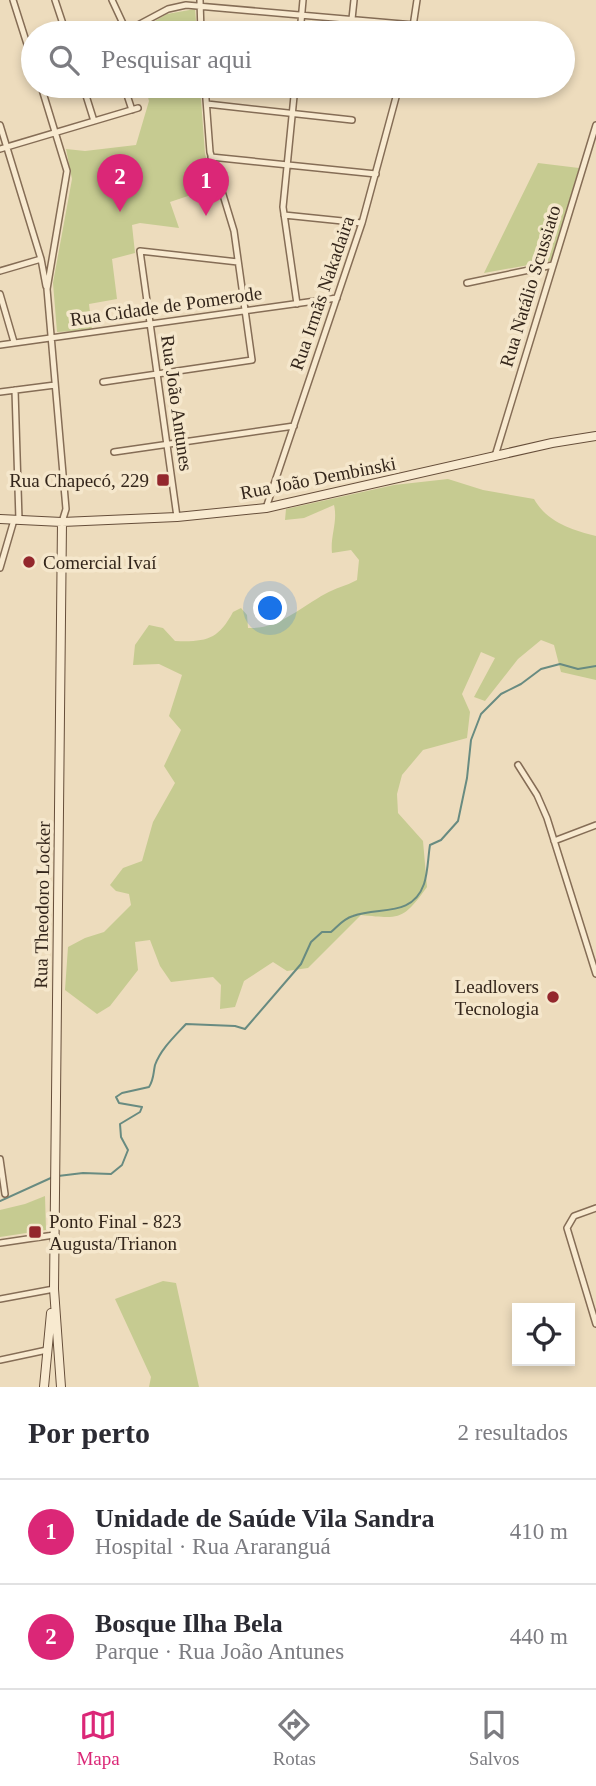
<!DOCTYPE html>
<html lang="pt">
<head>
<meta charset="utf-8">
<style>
	body { margin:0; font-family:"Times New Roman",serif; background:#f7f7f7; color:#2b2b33 }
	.controls { position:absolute; right:21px; bottom:21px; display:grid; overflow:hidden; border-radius:0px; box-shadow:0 4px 10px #0003 }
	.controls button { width:63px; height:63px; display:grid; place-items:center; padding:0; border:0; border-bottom:2px solid #e1e1e2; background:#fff; color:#2b2b33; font:35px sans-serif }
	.you { position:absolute; left:271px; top:609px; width:24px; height:24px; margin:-18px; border:5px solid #fff; border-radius:50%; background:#1a73e8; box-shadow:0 0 0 10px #1a73e833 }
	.badge { display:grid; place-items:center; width:46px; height:46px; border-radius:50%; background:#db2777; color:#fff; font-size:23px; font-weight:700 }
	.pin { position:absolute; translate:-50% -58px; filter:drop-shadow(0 2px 4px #0008) }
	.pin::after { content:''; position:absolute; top:37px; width:24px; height:21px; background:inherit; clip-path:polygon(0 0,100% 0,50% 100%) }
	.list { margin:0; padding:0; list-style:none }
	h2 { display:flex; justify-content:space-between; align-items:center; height:91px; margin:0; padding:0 28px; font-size:30px }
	h2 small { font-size:23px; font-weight:400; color:#7c7c81 }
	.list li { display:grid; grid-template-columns:46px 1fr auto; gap:21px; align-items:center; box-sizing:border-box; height:105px; padding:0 28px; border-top:2px solid #e1e1e2 }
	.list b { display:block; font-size:26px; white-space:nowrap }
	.list p { margin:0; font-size:23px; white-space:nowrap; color:#7c7c81 }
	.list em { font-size:23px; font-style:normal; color:#7c7c81 }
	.icon { flex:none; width:38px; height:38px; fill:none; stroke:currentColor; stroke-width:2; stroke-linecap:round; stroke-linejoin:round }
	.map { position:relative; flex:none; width:596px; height:1387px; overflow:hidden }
	.search { position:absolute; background:#fff; box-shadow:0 4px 10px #0003; left:21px; right:21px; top:21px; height:77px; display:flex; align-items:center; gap:18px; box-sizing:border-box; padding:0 24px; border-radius:38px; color:#7c7c81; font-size:26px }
	.sheet { height:301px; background:#fff }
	nav { display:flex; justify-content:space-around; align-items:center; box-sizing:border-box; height:98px; border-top:2px solid #e1e1e2; background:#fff; font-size:19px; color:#7c7c81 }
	nav a { display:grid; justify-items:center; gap:4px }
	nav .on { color:#db2777 }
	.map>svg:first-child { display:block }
	.green { fill:#c6cb91 }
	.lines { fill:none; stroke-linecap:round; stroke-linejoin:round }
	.stream { stroke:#688b81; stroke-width:2 }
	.street-casing { stroke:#856d56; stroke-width:8 }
	.secondary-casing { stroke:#664e3a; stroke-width:10 }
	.street { stroke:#f8ead0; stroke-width:5 }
	.secondary { stroke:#f8ead0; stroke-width:8 }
	.poi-dot { fill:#93272c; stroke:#f5e7cc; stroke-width:2.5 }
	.labels { text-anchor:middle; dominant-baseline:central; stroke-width:7; stroke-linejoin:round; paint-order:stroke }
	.street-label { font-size:19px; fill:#34261b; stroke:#f5e7cc }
	.poi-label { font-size:19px; fill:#34261b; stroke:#f5e7cc; text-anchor:end }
</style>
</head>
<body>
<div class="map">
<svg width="596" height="1387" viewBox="0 0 596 1387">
	<rect width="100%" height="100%" fill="#eddcbd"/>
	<path class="green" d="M195,9l2,24h-63l33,-19z
		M145,86h55l5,68 10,33 -45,15 9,26 -39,-5 -8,2 3,28 -23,6 5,40 -28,5 3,26 -35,2 -4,-49 19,-104 -6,-30 19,2 51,-6 13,-44z
		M538,163l41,5 -28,93 -67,12z
		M448,479l35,11 51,9c13,23 38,31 62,37v144l-35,-8 -7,-27 -13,-5 -23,19 -33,42 -11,-4 21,-39 -14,-6 -19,42 8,18 -3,26 -44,12 -21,25 -5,19 1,19 25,28 4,46c-24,33 -26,32 -66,28l-53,53 -21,3 -14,-9 -29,19 -9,26 -15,2 1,-24 -8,-8 -42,5 -11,-16 -10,-26 -15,2 3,28 -28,36 -13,8 -32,-24 3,-43 17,-9 19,-6 27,-27 -2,-11 -13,-3 -6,-6 13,-17 19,-7 11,-39 22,-39 -11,-17 17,-36 -12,-14 13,-41 -23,-11 -26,1 2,-20 14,-20 14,3 12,13c31,1 43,-1 58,-29l8,-4 6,7 1,13c29,2 53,-21 77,-34 10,-6 21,-8 32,-14l2,-20 -8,-10 -19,3c-2,-17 6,-31 2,-48l-30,13 -19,2 1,-11 108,-24z
		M45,1196l1,34 -46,7v-27l25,-6z
		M163,1281l13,2 23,104h-50l2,-10 -36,-78z"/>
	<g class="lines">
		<path class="stream" d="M58,1176l25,-3 28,1 11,-9 6,-15 -7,-13 -1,-13 20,-12 2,-5 -23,-4 -3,-6 6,-4 27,-6c5,-8 4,-13 6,-22 6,-16 19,-28 31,-41l49,2 10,3 56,-65 10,-22 11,-10h9c7,-6 12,-13 22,-16 26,-10 59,2 71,-32 4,-12 4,-27 6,-39l11,-5 17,-19 9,-43 4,-38 10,-26 20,-20 20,-10 20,-15 19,-5 18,5 18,-3
			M0,1201l53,-24"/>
		<g class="street-casing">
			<path id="street" d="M13,0l20,63
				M55,0l11,33
				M112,0l14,30
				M200,0l1,33
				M352,19l2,-19
				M123,33l45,-24 18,-4 228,20
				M300,33l3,-33
				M412,33l5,-33
				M41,86l26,85 -20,118 19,220 -4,13
				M83,86l11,35
				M124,86l8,24
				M295,86l-12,121 14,97
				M207,104l145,16
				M0,125l41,134 5,27
				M0,149l138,-41
				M211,157l165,17
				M284,215l78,8
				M0,271l41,-12
				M467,283l86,-18
				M0,294l14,48
				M0,345l337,-47
				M103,382l149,-22 -18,-129 -24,-79 -5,-66
				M15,390l4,130
				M0,392l55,-7
				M114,452l180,-26
				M495,456l101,-331
				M266,508l96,-285 37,-137
				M177,517l-37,-266 98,11
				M0,568l14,-48
				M518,765l19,30 10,23 49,156
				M554,841l42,-16
				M0,1159l5,35
				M596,1208l-22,8 -7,12 29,96
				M0,1243l54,-8
				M0,1299l54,-10
				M0,1360l47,-10"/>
		</g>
		<g class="secondary-casing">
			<path id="secondary" d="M0,519l62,3 115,-5 89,-9 286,-65 44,-7
				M44,1387l7,-74
				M61,1387l-7,-98 8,-767"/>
		</g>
		<use href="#street" class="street"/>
		<use href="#secondary" class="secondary"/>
	</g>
	<g class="poi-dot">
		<rect x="156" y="473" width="14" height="14" rx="3.5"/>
		<circle cx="29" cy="562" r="7"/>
		<circle cx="553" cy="997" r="7"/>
		<rect x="28" y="1225" width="14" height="14" rx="3.5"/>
	</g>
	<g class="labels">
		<g class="street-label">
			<text transform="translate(530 286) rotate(-73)">Rua Natálio Scussiato</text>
			<text transform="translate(322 293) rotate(-71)">Rua Irmãs Nakadaira</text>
			<text transform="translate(166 306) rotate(-8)">Rua Cidade de Pomerode</text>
			<text transform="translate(177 403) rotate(82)">Rua João Antunes</text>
			<text transform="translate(318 478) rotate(-11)">Rua João Dembinski</text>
			<text transform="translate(42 905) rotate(-89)">Rua Theodoro Locker</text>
		</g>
		<g class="poi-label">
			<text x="149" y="480">Rua Chapecó, 229</text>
			<text x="43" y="562" text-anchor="start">Comercial Ivaí</text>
			<text x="539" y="986">Leadlovers<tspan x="539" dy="22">Tecnologia</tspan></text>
			<text x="49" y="1221" text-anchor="start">Ponto Final - 823<tspan x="49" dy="22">Augusta/Trianon</tspan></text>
		</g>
	</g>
</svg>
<div class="controls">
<button><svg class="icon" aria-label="locate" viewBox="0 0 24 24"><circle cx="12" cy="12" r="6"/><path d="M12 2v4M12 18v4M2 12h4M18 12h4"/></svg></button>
</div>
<div class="you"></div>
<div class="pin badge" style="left:206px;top:216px">1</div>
<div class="pin badge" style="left:120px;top:212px">2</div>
<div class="search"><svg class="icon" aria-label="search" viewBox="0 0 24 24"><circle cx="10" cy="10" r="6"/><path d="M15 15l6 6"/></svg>Pesquisar aqui</div>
</div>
<section class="sheet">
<h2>Por perto<small>2 resultados</small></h2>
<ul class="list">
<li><span class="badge">1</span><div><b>Unidade de Saúde Vila Sandra</b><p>Hospital · Rua Araranguá</p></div><em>410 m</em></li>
<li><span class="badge">2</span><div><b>Bosque Ilha Bela</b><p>Parque · Rua João Antunes</p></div><em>440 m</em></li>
</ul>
</section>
<nav>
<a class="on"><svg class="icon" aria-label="map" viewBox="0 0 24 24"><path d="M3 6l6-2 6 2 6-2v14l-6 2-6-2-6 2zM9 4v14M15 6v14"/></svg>Mapa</a>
<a><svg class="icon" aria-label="directions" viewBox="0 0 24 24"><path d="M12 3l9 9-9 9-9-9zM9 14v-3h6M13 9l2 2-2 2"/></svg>Rotas</a>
<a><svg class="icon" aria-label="saved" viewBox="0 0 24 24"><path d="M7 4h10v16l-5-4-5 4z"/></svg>Salvos</a>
</nav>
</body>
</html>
